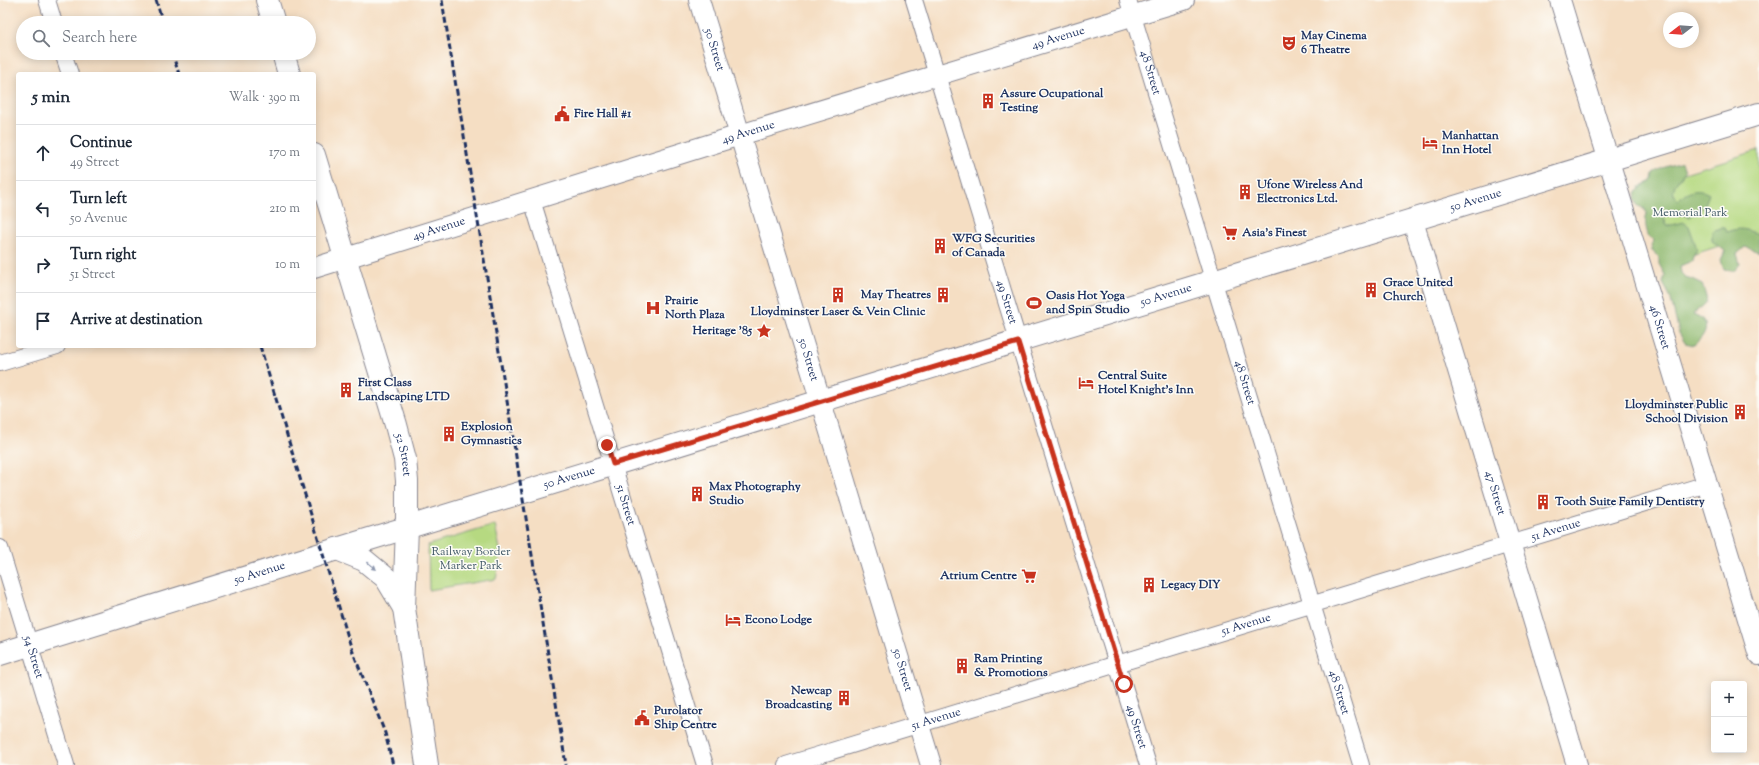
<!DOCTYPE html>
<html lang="en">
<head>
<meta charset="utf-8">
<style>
	body { margin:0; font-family:"Sorts Mill Goudy",serif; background:#f2f2f3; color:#1f2937 }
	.controls { position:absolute; right:12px; bottom:12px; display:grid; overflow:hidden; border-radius:4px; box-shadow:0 2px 10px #0003 }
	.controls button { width:36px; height:36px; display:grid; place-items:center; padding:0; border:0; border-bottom:1px solid #e0e1e3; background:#fff; color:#1f2937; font:20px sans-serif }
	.compass { position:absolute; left:1663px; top:12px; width:36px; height:36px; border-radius:50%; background:#fff; box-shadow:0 2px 10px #0003; rotate:253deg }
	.stop { position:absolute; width:12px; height:12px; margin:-9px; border:3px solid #c8321e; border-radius:50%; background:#fff }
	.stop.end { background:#c8321e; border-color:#fff; box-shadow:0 1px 4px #0008 }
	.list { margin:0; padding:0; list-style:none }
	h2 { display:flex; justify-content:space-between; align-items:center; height:52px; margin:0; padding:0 16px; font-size:17px }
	h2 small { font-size:13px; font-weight:400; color:#747a83 }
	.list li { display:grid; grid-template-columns:26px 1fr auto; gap:12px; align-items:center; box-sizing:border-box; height:56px; padding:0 16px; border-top:1px solid #e0e1e3 }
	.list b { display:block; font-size:15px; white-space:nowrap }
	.list p { margin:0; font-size:13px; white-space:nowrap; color:#747a83 }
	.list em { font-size:13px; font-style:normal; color:#747a83 }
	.icon { flex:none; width:22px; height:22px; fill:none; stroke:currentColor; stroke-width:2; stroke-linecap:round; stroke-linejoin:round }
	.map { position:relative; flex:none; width:1759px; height:765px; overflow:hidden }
	.search { position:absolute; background:#fff; box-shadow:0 2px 10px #0003; left:16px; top:16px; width:300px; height:44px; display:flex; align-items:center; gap:10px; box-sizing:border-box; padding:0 14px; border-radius:22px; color:#747a83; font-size:15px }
	.panel { position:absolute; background:#fff; box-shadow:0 2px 10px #0003; left:16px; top:72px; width:300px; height:276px; border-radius:4px }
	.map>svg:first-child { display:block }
	.green { fill:#b6d981; stroke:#688470 }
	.forest { fill:#90b96f; stroke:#567466 }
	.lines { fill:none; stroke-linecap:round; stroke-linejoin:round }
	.minor-casing { stroke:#888690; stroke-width:18 }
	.tertiary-casing { stroke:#888690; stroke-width:22 }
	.secondary-casing { stroke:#888690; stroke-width:24 }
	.primary-casing { stroke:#888690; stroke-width:24 }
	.minor { stroke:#fff; stroke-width:16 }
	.tertiary { stroke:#fff; stroke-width:20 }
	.secondary { stroke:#fff; stroke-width:22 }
	.primary { stroke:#fff; stroke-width:22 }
	.rail { stroke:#1b2f5e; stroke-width:3; stroke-dasharray:6 3; stroke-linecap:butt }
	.oneway { fill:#8d97ae }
	.route { stroke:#c8321e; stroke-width:5 }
	.labels { text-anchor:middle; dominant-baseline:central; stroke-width:3; stroke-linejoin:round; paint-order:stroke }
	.poi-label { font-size:12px; font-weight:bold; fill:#1b2f5e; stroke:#fdfcf7; text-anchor:start }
	.street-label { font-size:12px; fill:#1b2f5e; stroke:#fdfcf7 }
	.park-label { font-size:12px; fill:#425a67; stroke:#fdfcf7 }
</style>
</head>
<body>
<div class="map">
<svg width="1759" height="765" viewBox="0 0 1759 765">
	<rect width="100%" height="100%" fill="#fdfcf7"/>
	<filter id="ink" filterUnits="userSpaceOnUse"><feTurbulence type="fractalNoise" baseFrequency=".025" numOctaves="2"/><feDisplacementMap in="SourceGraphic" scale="8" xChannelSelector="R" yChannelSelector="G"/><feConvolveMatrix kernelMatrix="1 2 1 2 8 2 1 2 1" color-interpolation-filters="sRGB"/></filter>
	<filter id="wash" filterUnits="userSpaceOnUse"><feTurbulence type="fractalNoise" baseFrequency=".012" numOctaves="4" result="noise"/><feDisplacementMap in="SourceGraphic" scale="16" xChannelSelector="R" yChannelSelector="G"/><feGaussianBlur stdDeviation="0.9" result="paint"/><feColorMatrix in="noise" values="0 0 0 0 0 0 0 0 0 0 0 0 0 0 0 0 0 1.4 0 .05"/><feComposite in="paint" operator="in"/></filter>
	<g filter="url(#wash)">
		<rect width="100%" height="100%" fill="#f5dec3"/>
		<path class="green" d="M1759,150v83l-98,32 -22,-78z
			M495,525l6,29 -5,25 -67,11 -1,-45z"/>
		<path class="forest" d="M1682,162l3,9 -10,14 -2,7 4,8c10,-8 20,-13 32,-6l-5,13 -14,10 -22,-6 -5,5 4,10 16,-4 6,4 8,23 -4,7 -1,5 -12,5 1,7 4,4 7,2 10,5c7,22 7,16 -9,30 19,7 14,20 1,31l-9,-2 -6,-10 -9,-37 -7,-13 2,-8 -6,-11v-7l-7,-6v-6l2,-5 -5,-3c-3,-8 -5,-15 -2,-23l-3,-6 -6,-2 -3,-7 1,-7 16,-12 1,-7 9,-5z
			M1721,228h4l2,4c11,-5 22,-3 32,3v17l-14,-5 -8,7 3,10 -6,7 -10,-2 -3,-9 4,-9 -13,-10v-10z"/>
	</g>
	<g filter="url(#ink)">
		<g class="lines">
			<g class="minor-casing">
				<g id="minor">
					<path d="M47,0l7,23"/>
					<path id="s1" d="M914,0l234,765"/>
					<path id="s2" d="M1128,0l233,765"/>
					<path d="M63,53l7,21"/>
					<path id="s3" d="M532,200l173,565"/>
					<path d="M0,363l57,-17"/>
					<path id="s4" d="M0,548l66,217"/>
					<path id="s5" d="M786,765l921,-281"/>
				</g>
			</g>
			<g class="tertiary-casing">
				<g id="tertiary">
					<path id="s6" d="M699,0l232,765"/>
					<path id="s7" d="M1560,0l199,655"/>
					<path id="s8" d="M1413,221l164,544"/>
					<path id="s9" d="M314,268l426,-133 444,-135"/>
				</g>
			</g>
			<g class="secondary-casing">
				<g id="secondary">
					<path d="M267,0l7,23"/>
					<path d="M283,53l6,21"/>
					<path id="s10" d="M314,155l82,270 9,34 2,22v46l-3,81 23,157"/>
				</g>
			</g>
			<g class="primary-casing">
				<g id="primary">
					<path d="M337,549l27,11 22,18 18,30"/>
					<path id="s11" d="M0,654l337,-105 1422,-435"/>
				</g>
			</g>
			<use href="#minor" class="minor"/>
			<use href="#tertiary" class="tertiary"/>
			<use href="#secondary" class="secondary"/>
			<use href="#primary" class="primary"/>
			<path class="rail" d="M156,0l7,23
				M442,0l124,765
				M172,53l7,21
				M260,346l91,301 34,86 8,32"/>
		</g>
		<defs><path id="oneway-solid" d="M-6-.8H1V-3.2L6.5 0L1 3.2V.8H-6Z"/></defs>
		<use class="oneway" href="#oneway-solid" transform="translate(372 566) rotate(40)"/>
	</g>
	<g class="lines" filter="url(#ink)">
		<path class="route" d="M607,445l6,19 405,-122 106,342"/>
	</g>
	<defs>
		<g id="theatre-bare" transform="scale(1.2)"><path d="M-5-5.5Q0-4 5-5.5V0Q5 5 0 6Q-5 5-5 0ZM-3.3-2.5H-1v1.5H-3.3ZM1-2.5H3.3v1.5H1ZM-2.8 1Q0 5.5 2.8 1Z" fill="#c8321e" stroke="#fdfcf7" stroke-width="2.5" paint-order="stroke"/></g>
		<g id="building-bare" transform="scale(1.2)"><path d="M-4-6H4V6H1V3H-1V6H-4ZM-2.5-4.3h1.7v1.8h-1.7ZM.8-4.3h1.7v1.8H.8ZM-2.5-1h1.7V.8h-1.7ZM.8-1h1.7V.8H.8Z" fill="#c8321e" stroke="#fdfcf7" stroke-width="2.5" paint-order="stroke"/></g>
		<g id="civic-bare" transform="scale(1.2)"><path d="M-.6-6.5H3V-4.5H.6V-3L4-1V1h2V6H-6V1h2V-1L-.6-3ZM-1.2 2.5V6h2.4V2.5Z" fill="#c8321e" stroke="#fdfcf7" stroke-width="2.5" paint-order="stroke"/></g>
		<g id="hotel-bare" transform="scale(1.2)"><path d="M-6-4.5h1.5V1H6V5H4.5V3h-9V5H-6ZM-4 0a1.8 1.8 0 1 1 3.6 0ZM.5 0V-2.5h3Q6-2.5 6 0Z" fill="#c8321e" stroke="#fdfcf7" stroke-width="2.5" paint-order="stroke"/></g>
		<g id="supermarket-bare" transform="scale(1.2)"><path d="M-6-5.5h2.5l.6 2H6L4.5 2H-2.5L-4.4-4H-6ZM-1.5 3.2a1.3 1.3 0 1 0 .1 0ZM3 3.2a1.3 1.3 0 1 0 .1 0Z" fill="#c8321e" stroke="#fdfcf7" stroke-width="2.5" paint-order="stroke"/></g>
		<g id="stadium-bare" transform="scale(1.2)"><path d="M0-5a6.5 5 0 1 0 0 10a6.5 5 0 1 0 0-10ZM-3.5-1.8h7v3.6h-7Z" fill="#c8321e" stroke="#fdfcf7" stroke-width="2.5" paint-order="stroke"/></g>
		<g id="hospital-bare" transform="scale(1.2)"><path d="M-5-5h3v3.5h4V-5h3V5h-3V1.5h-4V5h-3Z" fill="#c8321e" stroke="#fdfcf7" stroke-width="2.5" paint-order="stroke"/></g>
		<g id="sight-bare" transform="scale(1.2)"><path d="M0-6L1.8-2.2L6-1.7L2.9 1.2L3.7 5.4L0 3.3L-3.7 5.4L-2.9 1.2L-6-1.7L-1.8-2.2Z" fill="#c8321e" stroke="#fdfcf7" stroke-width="2.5" paint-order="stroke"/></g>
	</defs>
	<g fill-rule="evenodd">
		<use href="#theatre-bare" x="1289" y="43"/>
		<use href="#building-bare" x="988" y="101"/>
		<use href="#civic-bare" x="562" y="114"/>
		<use href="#hotel-bare" x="1430" y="143"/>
		<use href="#building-bare" x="1245" y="192"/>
		<use href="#supermarket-bare" x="1230" y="233"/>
		<use href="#building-bare" x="940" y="246"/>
		<use href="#building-bare" x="1371" y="290"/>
		<use href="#building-bare" x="838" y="295"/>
		<use href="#building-bare" x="943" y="295"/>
		<use href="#stadium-bare" x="1034" y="303"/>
		<use href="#hospital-bare" x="653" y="308"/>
		<use href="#sight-bare" x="764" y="331"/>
		<use href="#hotel-bare" x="1086" y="383"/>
		<use href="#building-bare" x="346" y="390"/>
		<use href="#building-bare" x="1740" y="412"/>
		<use href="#building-bare" x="449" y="434"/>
		<use href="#building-bare" x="697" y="494"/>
		<use href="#building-bare" x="1543" y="502"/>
		<use href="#supermarket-bare" x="1029" y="576"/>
		<use href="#building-bare" x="1149" y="585"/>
		<use href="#hotel-bare" x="733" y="620"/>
		<use href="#building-bare" x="962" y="666"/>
		<use href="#building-bare" x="844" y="698"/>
		<use href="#civic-bare" x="642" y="718"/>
	</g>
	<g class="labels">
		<g class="poi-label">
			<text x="1301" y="36">May Cinema<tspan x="1301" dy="14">6 Theatre</tspan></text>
			<text x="1000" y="94">Assure Ocupational<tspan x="1000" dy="14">Testing</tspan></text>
			<text x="574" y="114">Fire Hall #1</text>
			<text x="1442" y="136">Manhattan<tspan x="1442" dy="14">Inn Hotel</tspan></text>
			<text x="1257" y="185">Ufone Wireless And<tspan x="1257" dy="14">Electronics Ltd.</tspan></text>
			<text x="1242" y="233">Asia's Finest</text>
			<text x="952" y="239">WFG Securities<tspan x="952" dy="14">of Canada</tspan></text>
			<text x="1383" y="283">Grace United<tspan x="1383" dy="14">Church</tspan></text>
			<text x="931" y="295" text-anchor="end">May Theatres</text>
			<text x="1046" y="296">Oasis Hot Yoga<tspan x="1046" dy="14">and Spin Studio</tspan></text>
			<text x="665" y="301">Prairie<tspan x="665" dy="14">North Plaza</tspan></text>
			<text x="838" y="312" text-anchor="middle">Lloydminster Laser &amp; Vein Clinic</text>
			<text x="752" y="331" text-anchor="end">Heritage ’85</text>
			<text x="1098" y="376">Central Suite<tspan x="1098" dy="14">Hotel Knight's Inn</tspan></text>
			<text x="358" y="383">First Class<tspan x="358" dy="14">Landscaping LTD</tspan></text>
			<text x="1728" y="405" text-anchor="end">Lloydminster Public<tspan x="1728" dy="14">School Division</tspan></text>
			<text x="461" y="427">Explosion<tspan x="461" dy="14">Gymnastics</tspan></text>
			<text x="709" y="487">Max Photography<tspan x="709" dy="14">Studio</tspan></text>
			<text x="1555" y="502">Tooth Suite Family Dentistry</text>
			<text x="1017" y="576" text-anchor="end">Atrium Centre</text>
			<text x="1161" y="585">Legacy DIY</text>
			<text x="745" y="620">Econo Lodge</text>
			<text x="974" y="659">Ram Printing<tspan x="974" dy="14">&amp; Promotions</tspan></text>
			<text x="832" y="691" text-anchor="end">Newcap<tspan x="832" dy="14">Broadcasting</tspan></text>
			<text x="654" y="711">Purolator<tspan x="654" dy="14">Ship Centre</tspan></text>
		</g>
		<g class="street-label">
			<text stroke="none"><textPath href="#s9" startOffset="779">49 Avenue</textPath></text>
			<text stroke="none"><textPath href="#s6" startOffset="52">50 Street</textPath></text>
			<text stroke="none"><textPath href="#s2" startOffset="76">48 Street</textPath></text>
			<text stroke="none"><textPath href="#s9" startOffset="455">49 Avenue</textPath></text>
			<text stroke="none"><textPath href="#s11" startOffset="1544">50 Avenue</textPath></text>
			<text stroke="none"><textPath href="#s9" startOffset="131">49 Avenue</textPath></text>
			<text stroke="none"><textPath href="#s11" startOffset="1220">50 Avenue</textPath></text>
			<text stroke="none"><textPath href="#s1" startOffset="316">49 Street</textPath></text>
			<text stroke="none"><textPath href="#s7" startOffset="342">46 Street</textPath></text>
			<text stroke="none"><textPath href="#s6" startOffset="376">50 Street</textPath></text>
			<text stroke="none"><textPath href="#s2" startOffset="400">48 Street</textPath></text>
			<text stroke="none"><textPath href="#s10" startOffset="313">52 Street</textPath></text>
			<text stroke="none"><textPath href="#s11" startOffset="596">50 Avenue</textPath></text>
			<text stroke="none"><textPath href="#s8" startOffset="284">47 Street</textPath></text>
			<text stroke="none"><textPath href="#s3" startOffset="319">51 Street</textPath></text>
			<text stroke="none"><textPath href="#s5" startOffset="805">51 Avenue</textPath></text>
			<text stroke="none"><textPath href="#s11" startOffset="272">50 Avenue</textPath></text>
			<text stroke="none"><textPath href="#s5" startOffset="481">51 Avenue</textPath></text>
			<text stroke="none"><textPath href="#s4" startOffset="114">54 Street</textPath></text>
			<text stroke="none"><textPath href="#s6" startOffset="700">50 Street</textPath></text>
			<text stroke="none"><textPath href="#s2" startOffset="724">48 Street</textPath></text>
			<text stroke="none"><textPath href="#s5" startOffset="157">51 Avenue</textPath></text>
			<text stroke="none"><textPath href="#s1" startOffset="760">49 Street</textPath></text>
		</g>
		<g class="park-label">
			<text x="1690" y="213">Memorial Park</text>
			<text x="471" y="552">Railway Border<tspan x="471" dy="14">Marker Park</tspan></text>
		</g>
	</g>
</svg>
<div class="controls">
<button>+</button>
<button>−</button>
</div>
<svg class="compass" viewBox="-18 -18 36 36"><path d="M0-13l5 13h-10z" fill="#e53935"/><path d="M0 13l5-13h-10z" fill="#747a83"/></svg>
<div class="stop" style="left:1124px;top:684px"></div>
<div class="stop end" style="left:607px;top:445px"></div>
<div class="search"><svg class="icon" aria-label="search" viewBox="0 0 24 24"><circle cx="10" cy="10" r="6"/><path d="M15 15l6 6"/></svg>Search here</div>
<section class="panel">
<h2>5 min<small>Walk · 390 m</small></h2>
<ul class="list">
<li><svg class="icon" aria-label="ahead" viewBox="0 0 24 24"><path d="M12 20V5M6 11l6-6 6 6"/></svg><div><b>Continue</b><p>49 Street</p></div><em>170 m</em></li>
<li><svg class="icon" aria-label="left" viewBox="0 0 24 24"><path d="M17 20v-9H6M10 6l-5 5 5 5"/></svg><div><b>Turn left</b><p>50 Avenue</p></div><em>210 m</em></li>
<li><svg class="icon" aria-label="right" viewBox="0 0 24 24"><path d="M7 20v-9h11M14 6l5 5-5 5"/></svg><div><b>Turn right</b><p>51 Street</p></div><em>10 m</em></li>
<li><svg class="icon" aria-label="arrive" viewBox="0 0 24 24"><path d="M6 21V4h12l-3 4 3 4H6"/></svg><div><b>Arrive at destination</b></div></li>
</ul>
</section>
</div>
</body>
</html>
